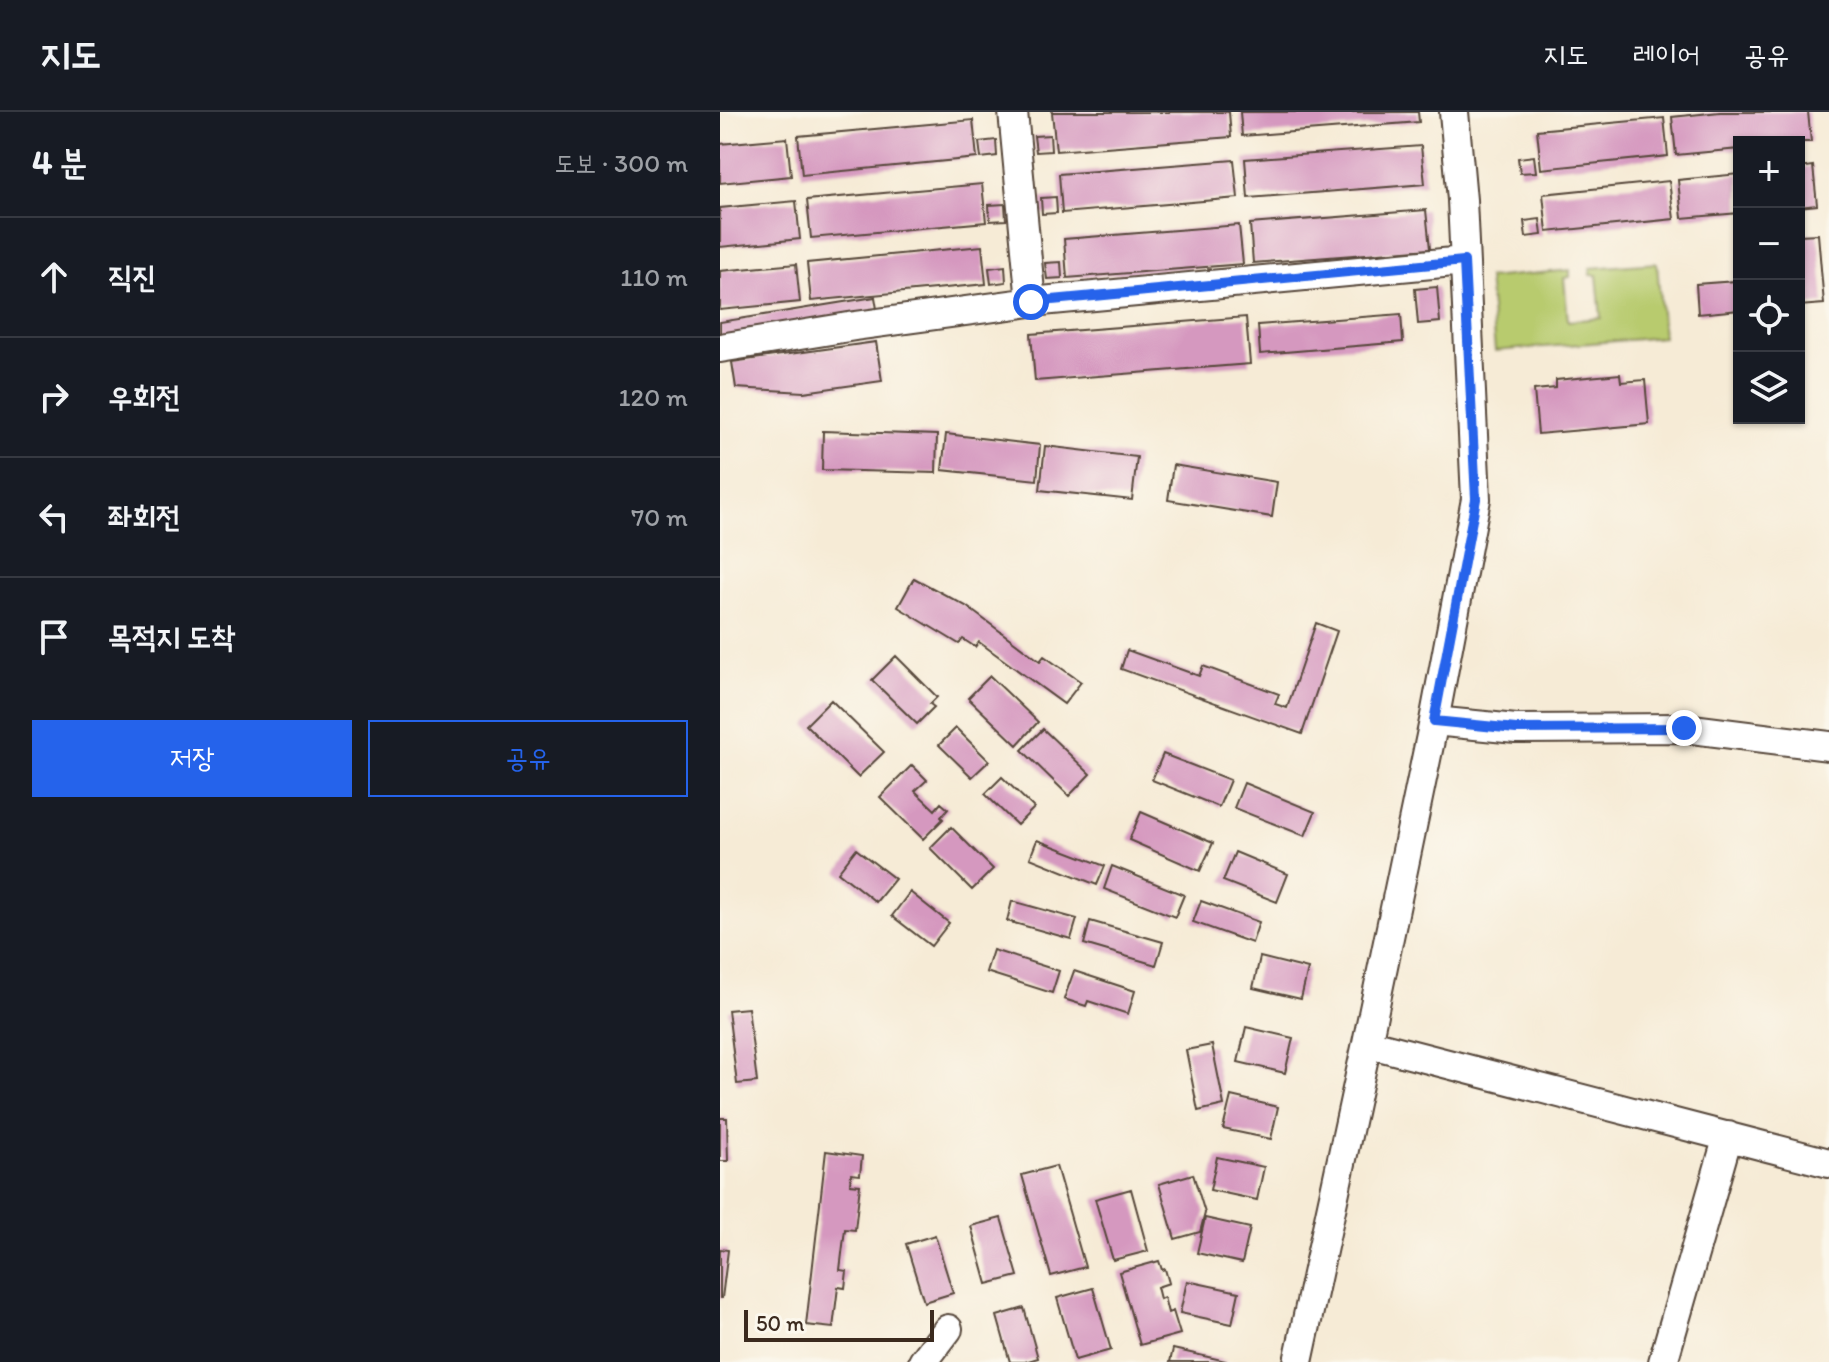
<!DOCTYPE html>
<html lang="ko">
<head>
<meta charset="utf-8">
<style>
	body { margin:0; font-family:Itim,"Poor Story",sans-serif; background:#20242c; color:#f1f3f6 }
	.controls { position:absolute; right:24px; top:24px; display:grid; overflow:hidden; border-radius:0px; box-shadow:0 2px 6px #0004 }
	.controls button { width:72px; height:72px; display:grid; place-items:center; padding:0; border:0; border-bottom:2px solid #363941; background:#171b24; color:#f1f3f6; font:40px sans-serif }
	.scale { position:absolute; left:24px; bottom:20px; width:190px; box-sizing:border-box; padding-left:8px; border:4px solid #3b2a1e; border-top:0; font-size:22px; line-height:28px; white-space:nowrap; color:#3b2a1e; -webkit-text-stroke:6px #fbf7ec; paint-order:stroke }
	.stop { position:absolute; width:24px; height:24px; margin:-18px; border:6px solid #2563eb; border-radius:50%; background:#fff }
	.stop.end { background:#2563eb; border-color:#fff; box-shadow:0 2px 8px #0008 }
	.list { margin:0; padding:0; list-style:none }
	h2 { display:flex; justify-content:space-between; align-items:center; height:104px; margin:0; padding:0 32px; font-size:34px }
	h2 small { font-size:26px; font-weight:400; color:#9ea1a6 }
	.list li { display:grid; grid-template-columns:52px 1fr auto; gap:24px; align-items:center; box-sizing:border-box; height:120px; padding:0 32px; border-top:2px solid #363941 }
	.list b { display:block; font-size:30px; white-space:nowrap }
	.list em { font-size:26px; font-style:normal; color:#9ea1a6 }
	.actions { display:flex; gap:16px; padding:24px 32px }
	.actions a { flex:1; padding:18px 0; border:2px solid #2563eb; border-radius:0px; text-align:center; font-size:28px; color:#2563eb }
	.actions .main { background:#2563eb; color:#fff }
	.icon { flex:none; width:44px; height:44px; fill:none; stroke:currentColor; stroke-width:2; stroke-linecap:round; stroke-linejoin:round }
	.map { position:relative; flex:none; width:1109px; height:1250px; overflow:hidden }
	header { display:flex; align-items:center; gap:48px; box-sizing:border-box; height:112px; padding:0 40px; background:#171b24; border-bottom:2px solid #363941 }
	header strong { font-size:38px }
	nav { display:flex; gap:44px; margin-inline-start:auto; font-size:28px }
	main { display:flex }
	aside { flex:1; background:#171b24 }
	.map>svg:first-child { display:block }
	.green { fill:#b8cb6e; stroke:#7a7a46; stroke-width:2 }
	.building { fill:#d598bf }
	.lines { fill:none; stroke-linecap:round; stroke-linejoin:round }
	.minor-casing { stroke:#57473a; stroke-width:32 }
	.minor { stroke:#fff; stroke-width:28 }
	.route { stroke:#2563eb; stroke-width:10 }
</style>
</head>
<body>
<header>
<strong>지도</strong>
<nav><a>지도</a><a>레이어</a><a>공유</a></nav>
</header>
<main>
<aside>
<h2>4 분<small>도보 · 300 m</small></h2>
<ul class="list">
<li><svg class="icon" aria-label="ahead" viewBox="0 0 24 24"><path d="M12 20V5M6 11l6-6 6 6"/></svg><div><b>직진</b></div><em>110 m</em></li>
<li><svg class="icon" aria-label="right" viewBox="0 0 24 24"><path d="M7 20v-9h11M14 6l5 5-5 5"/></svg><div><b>우회전</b></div><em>120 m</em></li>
<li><svg class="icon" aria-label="left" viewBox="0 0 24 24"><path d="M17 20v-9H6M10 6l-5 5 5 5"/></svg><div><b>좌회전</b></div><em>70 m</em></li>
<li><svg class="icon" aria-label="arrive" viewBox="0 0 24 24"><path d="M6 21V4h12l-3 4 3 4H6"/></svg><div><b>목적지 도착</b></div></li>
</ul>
<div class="actions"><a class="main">저장</a><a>공유</a></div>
</aside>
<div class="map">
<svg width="1109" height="1250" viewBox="0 0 1109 1250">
	<rect width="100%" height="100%" fill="#fbf7ec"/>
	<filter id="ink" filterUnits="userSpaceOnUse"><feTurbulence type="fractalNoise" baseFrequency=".0125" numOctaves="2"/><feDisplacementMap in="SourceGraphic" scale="16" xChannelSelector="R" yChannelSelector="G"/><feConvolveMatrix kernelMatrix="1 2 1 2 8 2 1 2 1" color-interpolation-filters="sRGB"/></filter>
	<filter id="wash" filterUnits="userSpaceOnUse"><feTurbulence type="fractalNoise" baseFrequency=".006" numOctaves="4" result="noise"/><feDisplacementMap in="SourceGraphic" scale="32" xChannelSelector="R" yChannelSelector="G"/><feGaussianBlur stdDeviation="1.8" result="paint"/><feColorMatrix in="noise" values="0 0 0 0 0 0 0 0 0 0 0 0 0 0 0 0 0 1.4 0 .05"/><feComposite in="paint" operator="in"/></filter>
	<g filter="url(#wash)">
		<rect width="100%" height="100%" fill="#f6ebd6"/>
		<path class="green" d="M937,151l6,74 -168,14 -7,-73 82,-8v7l-6,1 4,43 33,-3 -4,-43h-6l-1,-7z"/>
		<g id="blocks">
			<path class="building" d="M332,0h177l2,25 -175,14z
				M520,0h178l1,10 -177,14z
				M1000,0h88l3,30h-72v7l-63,6 -4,-38z
				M944,6l4,38 -127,13 -4,-39z
				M253,8l4,38 -175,17 -4,-39z
				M330,23l1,16 -15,1 -2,-16z
				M67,26l4,38 -71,7v-39z
				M276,28l1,16 -16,2 -2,-16z
				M701,34l4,38 -177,14 -3,-39z
				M814,44l2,16 -16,1 -2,-15z
				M514,48l4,38 -176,15 -3,-39z
				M1093,54l4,39 -18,2v-39z
				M1019,62v39l-57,5 -4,-38z
				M949,69l5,38 -127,13 -4,-38z
				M262,72l4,38 -175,16 -4,-38z
				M336,85l1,16 -15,1 -1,-16z
				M76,89l4,38 -80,8v-39z
				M285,92l1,16 -16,1 -1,-16z
				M706,98l4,39 -177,14 -3,-39z
				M820,107l2,16 -16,2 -2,-16z
				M519,113l4,39 -176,14 -3,-39z
				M1098,122l6,70 -25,2v-71z
				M262,134l4,38 -175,17 -4,-38z
				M341,150l1,16 -15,1 -2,-16z
				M76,152l4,38 -80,8v-39z
				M285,154l1,16 -15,2 -2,-16z
				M1019,160v38l-41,4 -2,-30 40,-3v-8z
				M717,175l3,35 -22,2 -3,-35z
				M155,185l3,18 -158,25v-18z
				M681,202l2,28 -143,12 -2,-29z
				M526,205l4,47 -215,17 -4,-47z
				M156,230l6,39 -78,11 -68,-4 -4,-26z
				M900,262l1,8 24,-2 4,44 -111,10 -4,-44 22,-2v-8z
				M103,319l114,4 -1,38 -114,-3z
				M226,322l94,11 -3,35 -95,-10z
				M325,334l92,11 -5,43 -92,-10z
				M453,353l104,17 -5,35 -104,-17z
				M194,466l52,28 74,55 4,-5 37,26 -17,22 -85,-62 -4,5 -12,-8 -4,5 -61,-37z
				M596,511l21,8 -35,103 -181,-65 6,-19 72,26 4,-10 76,28 -4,10 12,4z
				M176,544l41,41 -7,7 4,3 -17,17 -45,-44z
				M270,564l48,46 -21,23 -49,-47z
				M111,588l53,52 -26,25 -52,-52z
				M236,616l33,33 -17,16 -33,-32z
				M323,617l47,45 -21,22 -47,-46z
				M443,642l67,26 -11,27 -67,-27z
				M192,653l15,15 -12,11 20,19 6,-7 7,6 -7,8 2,2 -20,20 -43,-42z
				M282,665l32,31 -17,17 -32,-31z
				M524,671l71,29 -10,24 -71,-28z
				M421,700l72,31 -13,28 -71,-31z
				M231,715l42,42 -21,21 -42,-42z
				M317,728l68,26 -8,19 -67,-27z
				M136,737l39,30 -19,23 -38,-30z
				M515,740l53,22 -11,28 -54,-21z
				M392,754l72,29 -9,22 -71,-28z
				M190,780l39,31 -18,23 -39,-30z
				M292,789l65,18 -6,20 -64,-18z
				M481,789l58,21 -7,21 -59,-21z
				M370,809l73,21 -7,23 -72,-21z
				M273,838l66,21 -7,22 -66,-21z
				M540,845l48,12 -7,30 -48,-11z
				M354,859l61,20 -7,23 -40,-13 -2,5 -22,-7z
				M28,896l9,74 -20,2 -9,-74z
				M526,915l47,11 -8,35 -47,-11z
				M492,933l12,60 -26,6 -12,-61z
				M511,984l47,11 -7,32 -48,-10z
				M0,1006h7l1,43h-8z
				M106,1039l36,5 -2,19 -9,-1 -1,10 10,1 -5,45 -10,-1 -5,41 7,1 -2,17 -7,-1 -5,41 -27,-3z
				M497,1045l47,10 -7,33 -47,-10z
				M336,1054l29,101 -34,9 -29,-101z
				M473,1062l12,39 -5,19 -25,7 -16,-55z
				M411,1077l17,62 -35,9 -18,-61z
				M281,1106l17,58 -31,8 -16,-58z
				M485,1106l45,10 -8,35 -45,-10z
				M215,1123l18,58 -29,9 -18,-58z
				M0,1137l8,1 -6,48h-2z
				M439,1149l3,9 3,-1 4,14 -12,4 3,12 4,-2 4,16 5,-2 7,23 -40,11 -21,-73z
				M467,1169l52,11 -7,32 -52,-11z
				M373,1176l18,62 -36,10 -18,-62z
				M304,1196l14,50 -13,4h-15l-13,-46z
				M453,1237l53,12v1h-56z"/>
		</g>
	</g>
	<g filter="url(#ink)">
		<use href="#blocks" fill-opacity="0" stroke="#57473a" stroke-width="2"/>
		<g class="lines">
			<g class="minor-casing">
				<path id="minor" d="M293,0l18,190
					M0,236l135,-22 176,-24 433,-41
					M714,609l82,8 168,-1 145,18
					M647,931l462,120
					M203,1250l25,-33
					M578,1250l69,-319 67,-322 42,-222 -14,-299 -8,-88
					M943,1250l65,-226"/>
			</g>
			<use href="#minor" class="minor"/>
		</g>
	</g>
	<g class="lines" filter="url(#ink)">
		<path class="route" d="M311,190l433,-41 12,238 -42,222 82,8 168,-1"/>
	</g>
</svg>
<div class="controls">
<button>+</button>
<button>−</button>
<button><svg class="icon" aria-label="locate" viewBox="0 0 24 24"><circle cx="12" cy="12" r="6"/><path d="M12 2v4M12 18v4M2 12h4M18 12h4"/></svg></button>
<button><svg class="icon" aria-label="layers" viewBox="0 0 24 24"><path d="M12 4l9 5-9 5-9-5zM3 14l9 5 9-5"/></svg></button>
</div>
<div class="scale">50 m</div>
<div class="stop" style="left:311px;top:190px"></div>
<div class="stop end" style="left:964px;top:616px"></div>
</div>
</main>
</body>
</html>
